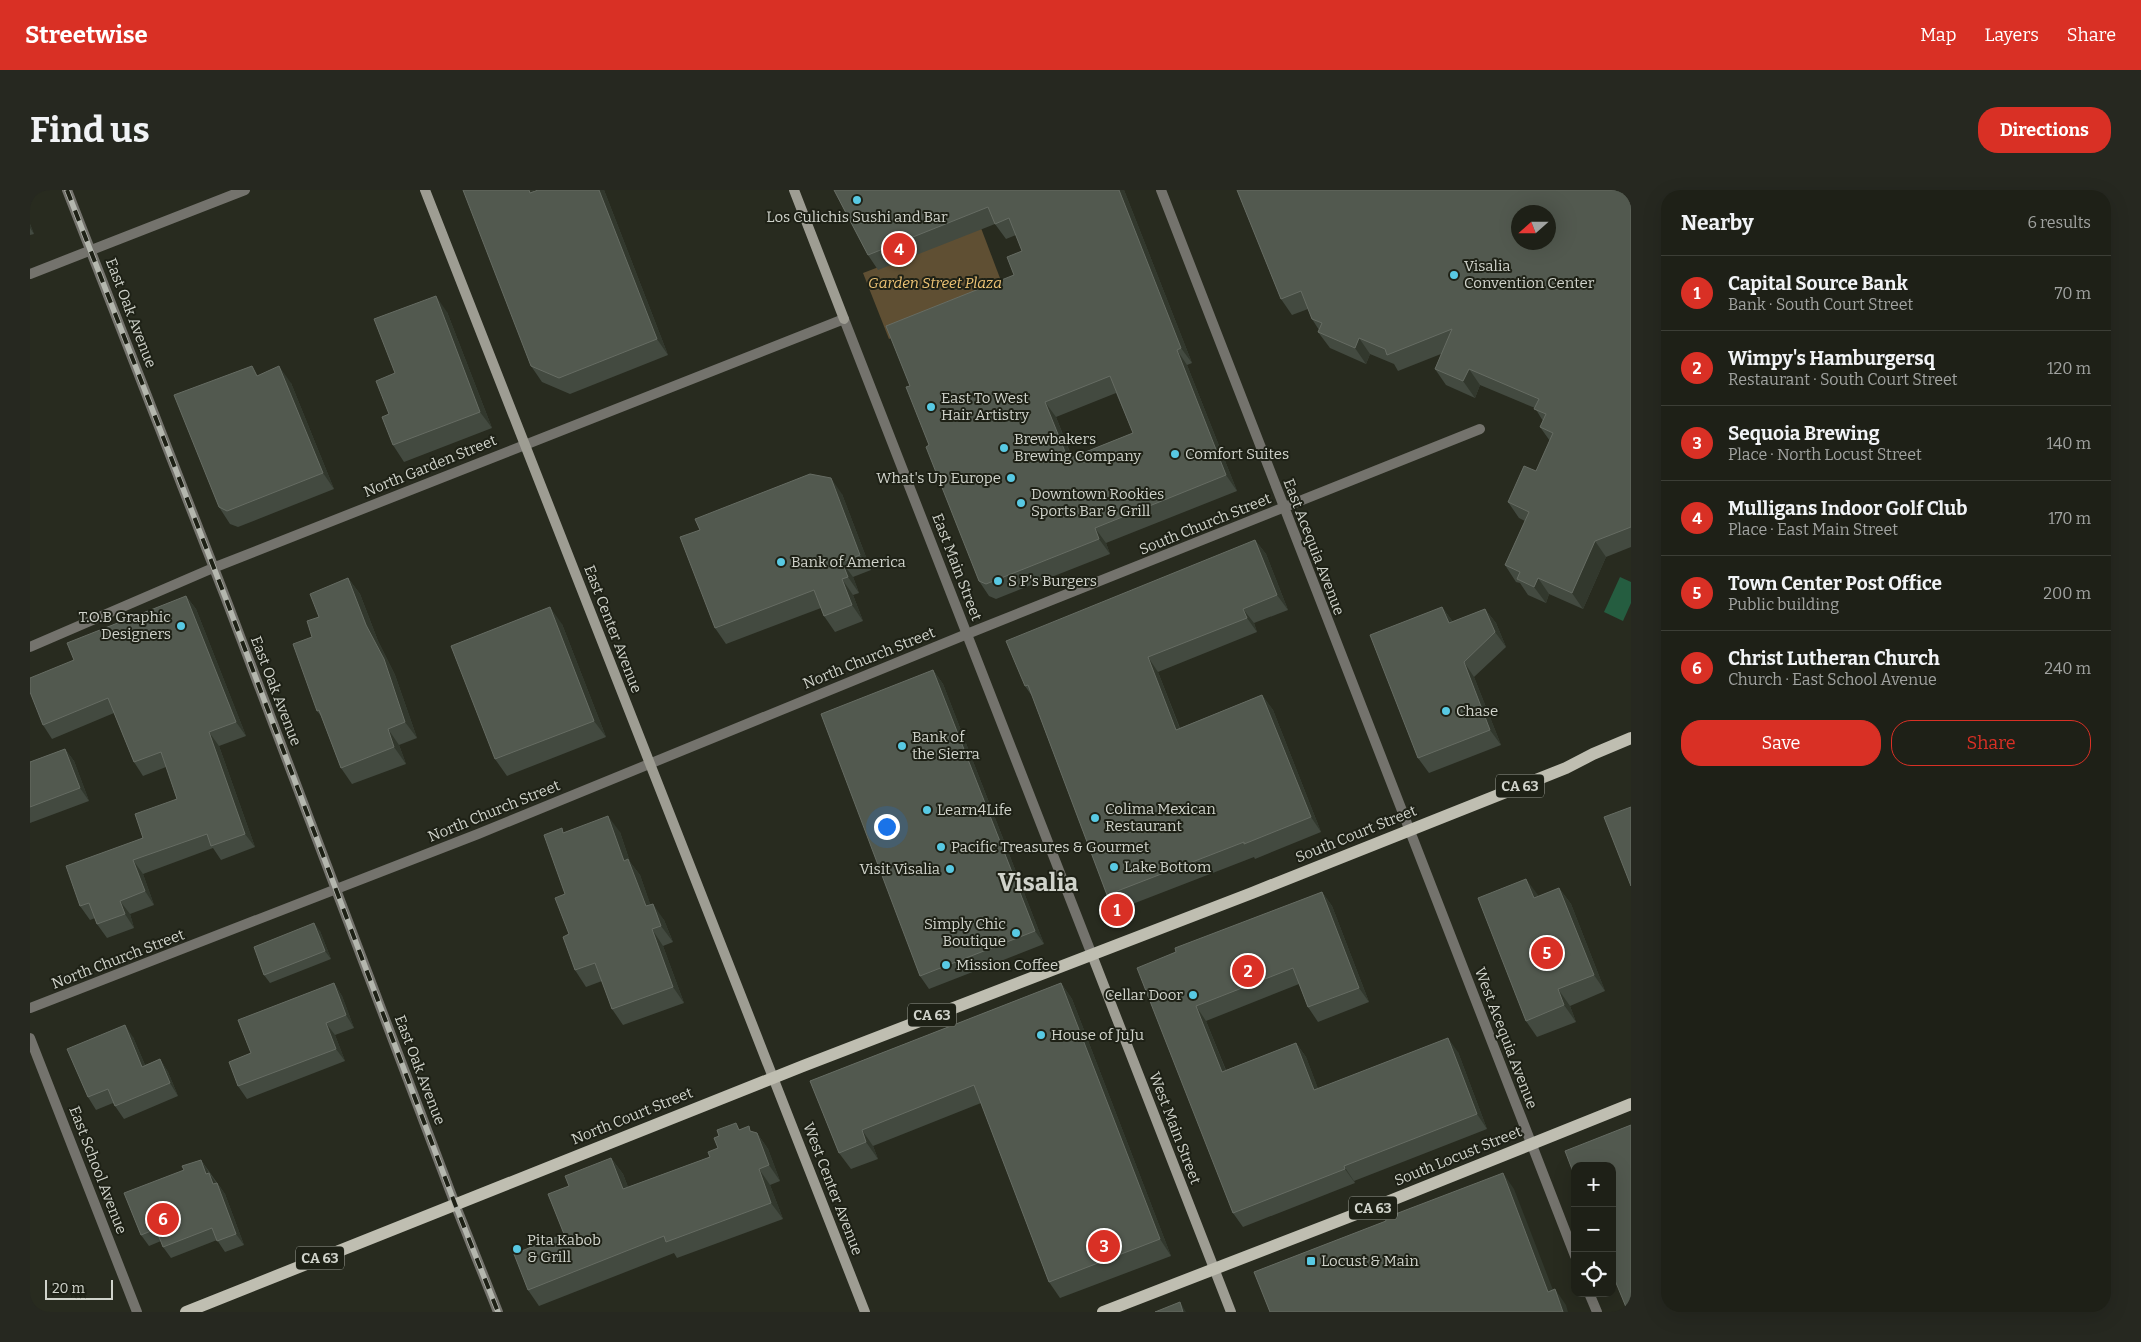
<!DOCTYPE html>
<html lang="en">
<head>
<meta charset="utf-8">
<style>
	body { margin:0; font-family:Bitter,serif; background:#262820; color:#f1f3f6 }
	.controls { position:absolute; right:15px; bottom:15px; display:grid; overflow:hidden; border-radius:10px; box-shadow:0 5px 20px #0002 }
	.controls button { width:45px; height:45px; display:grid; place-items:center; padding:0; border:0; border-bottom:1px solid #3c3e36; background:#1e2017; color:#f1f3f6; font:25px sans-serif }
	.compass { position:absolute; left:1481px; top:15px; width:45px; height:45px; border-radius:50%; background:#1e2017; box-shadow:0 5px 20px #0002; rotate:249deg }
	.scale { position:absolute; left:15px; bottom:12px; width:68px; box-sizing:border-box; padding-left:5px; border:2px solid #d0d3cb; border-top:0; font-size:14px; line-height:18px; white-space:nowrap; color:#d0d3cb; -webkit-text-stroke:4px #1e2116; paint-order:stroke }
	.you { position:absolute; left:856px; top:636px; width:18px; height:18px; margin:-12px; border:4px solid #fff; border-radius:50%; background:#1a73e8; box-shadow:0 0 0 8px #1a73e833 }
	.badge { display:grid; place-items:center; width:32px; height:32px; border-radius:50%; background:#d93025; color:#fff; font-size:16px; font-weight:700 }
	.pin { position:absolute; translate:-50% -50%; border:2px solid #fff; box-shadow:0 1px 5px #0006 }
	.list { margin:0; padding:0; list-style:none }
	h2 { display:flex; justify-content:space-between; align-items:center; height:65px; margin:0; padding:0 20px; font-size:21px }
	h2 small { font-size:16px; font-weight:400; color:#a1a3a1 }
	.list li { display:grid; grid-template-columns:32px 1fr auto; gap:15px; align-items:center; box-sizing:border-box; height:75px; padding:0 20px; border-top:1px solid #3c3e36 }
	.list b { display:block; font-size:19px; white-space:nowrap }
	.list p { margin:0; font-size:16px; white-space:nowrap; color:#a1a3a1 }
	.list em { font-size:16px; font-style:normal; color:#a1a3a1 }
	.actions { display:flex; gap:10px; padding:15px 20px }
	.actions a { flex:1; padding:11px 0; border:1px solid #d93025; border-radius:20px; text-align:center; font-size:18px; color:#d93025 }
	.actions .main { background:#d93025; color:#fff }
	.icon { flex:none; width:28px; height:28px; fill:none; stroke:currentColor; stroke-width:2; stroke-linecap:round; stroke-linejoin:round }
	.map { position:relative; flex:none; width:1601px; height:1122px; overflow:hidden; border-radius:20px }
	header { display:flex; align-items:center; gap:30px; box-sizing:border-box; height:70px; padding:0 25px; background:#d93025; color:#fff }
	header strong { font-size:24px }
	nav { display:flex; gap:28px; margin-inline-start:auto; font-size:18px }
	.intro { display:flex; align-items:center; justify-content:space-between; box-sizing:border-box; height:120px; padding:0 30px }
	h1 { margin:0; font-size:35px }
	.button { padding:12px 22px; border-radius:20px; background:#d93025; color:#fff; font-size:18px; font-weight:700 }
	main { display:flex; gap:30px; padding:0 30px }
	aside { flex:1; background:#1e2017; border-radius:20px; box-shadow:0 5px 20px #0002 }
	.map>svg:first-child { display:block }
	.green { fill:#5f4f33 }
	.water { fill:#255d40 }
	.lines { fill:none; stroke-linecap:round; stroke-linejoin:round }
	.street { stroke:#74736d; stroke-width:10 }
	.secondary { stroke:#9e9d93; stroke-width:10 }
	.primary { stroke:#bfbeb1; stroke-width:12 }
	.rail-casing { stroke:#b4b7ae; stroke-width:5.5 }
	.rail { stroke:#1e2116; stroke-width:4; stroke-dasharray:11; stroke-linecap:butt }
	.wall { fill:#434a40; fill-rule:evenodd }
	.shaded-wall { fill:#32382d }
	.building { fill:#52594f; stroke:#666c63; fill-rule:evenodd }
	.poi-dot { fill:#58c9e3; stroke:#1e2116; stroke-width:2 }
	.labels { text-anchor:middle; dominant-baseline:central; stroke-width:4; stroke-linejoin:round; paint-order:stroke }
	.shield { fill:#1e2116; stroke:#9b9e95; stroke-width:1 }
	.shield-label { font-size:14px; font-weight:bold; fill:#d0d3cb }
	.poi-label { font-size:15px; fill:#d0d3cb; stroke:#1e2116; text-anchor:start }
	.park-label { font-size:15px; font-style:italic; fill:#edc375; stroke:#1e2116 }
	.street-label { font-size:15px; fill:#d0d3cb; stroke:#1e2116 }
	.town-label { font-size:25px; font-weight:bold; fill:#d0d3cb; stroke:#1e2116 }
</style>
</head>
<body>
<header>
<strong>Streetwise</strong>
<nav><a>Map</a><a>Layers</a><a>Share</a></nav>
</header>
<div class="intro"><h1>Find us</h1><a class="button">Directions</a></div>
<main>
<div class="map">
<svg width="1601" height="1122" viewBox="0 0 1601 1122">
	<rect width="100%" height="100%" fill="#282b1f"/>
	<path class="green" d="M951,38l25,66 -117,45 -26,-66z"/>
	<path class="water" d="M1590,387l11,5v21l-8,18 -19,-9z"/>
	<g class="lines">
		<path class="street" d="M37,0l159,409 229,605 43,108
			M1131,0l414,1066
			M0,84l215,-84
			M0,457l183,-79 631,-249 248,636
			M0,818l448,-174 489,-200 513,-205
			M0,848l107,274
			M1559,1103l8,19"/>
		<path class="secondary" d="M395,0l440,1122
			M764,0l50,129
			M1062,765l139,357"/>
		<path class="primary" d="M156,1122l617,-246 449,-173 314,-125 27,-14 38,-16
			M1073,1122l274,-106 254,-102"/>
		<g class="rail-casing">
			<path id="rail" d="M37,0l159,409 229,605 43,108"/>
		</g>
		<use href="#rail" class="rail"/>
	</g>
	<path class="wall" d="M574,0l64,165 -98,39 -28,-12 -11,-16 3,-175z
		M804,0h290l68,173 -5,2 50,126 -131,52 4,11 -114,45 -7,-3 -10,-15 -50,-136 -19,-59 104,-111 8,-24 -6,-16 -10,4 -11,-15 -117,46 -10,-15zM1086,203l17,40 -61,24 -16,-40z
		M1207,0h394v357l-25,10 -23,52 -34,-15 -3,9 -18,-8 -8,-12 -4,-1 -11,-17 20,-44 -6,-3 -11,-16 28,-31 14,-30 -10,-14 3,-6 -8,-13 -55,-23 -5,13 -29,-13 -11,-16 6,-15 -43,17 -4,-7 -24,-10 -4,10 -36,-16 -12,-16 1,-2 -7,-11 -4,-10 -16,6 -11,-16z
		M0,34l4,10 -4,1z
		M417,122l45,116 -88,34 -11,-17 2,-72z
		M229,186l32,7 43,106 -96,38 -8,-3 -11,-17z
		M812,304l29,76 -18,7 6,16 -6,2 10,26 -28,11 -11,-16 -3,-8 -95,36 -11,-16z
		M1225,350l11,14 22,56 -34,13 3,9 -99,40 22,56 82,-33 11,15 48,122 -66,27 -1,-2 -137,53 -10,-15 -75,-199 -7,-10z
		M318,388l12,16 18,47 17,34 22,63 -18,7 7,19 -54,20 -11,-16 -20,-52 -4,-5 -5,-74 7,-20z
		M156,406l10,13 50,127 -27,10 36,101 -34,13 -8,-12 -70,26 11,31 -24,9 4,14 -27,10 -10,-14 -2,-6 -5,2 -10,-14 97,-107 -11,-32 -23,9 -9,-14 -20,-49 -62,26 -9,-14 31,-65z
		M1412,417l11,15 32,-13 11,14 10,24 -32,30 27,68 -72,28 -11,-15z
		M532,434l44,113 -99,39 -12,-17z
		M903,480l10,14 101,260 -115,45 -9,-13z
		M35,559l9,12 15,40 -59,22v-61z
		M535,642h55l10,30 10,13 10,29 14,16 9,22 -10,4 21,57 -61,22 -11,-16 -10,-28 -16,6 -11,-17 -6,-36 -4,-40z
		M1529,698l12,16 34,87 -35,15 6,16 -39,15 -11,-16 12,-126v2z
		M1292,702l10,14 37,96 -51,20 -10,-15 -9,-23 -93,37 20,49 70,-27 10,14 12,32 140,-37 29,77 -133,52 1,2 -112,44 -10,-14 -57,-261z
		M290,741l11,28 -61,24 -6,-8z
		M304,793l8,13 12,32 -19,7 10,26 -98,38 -9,-13z
		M1031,793l11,16 99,257 -111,42 -11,-16 -68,-179 -108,43 5,13 -27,10 -12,-16 -29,-72z
		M103,847l12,28 15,-6 8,13 10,24 -54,23 -9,-13 -2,-3 -17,7 -8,-13z
		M710,939l17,4 11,16 12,32 -10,4 13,34 -106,39 -3,-5 -135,53 -11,-16 36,-56 5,-48 42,-28 12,16 5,13 82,-30 8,-9z
		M171,970l24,34 19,51 -19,7 -8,-12 -46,18 -8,-11 -2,-6 -12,5 -8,-11 43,-65z"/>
	<path class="shaded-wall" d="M499,0h5l7,19 -11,-16z
		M569,0h5l64,165 -11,-16z
		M1089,0h5l68,173 -11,-15z
		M0,34l4,10 -4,-6z
		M406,106l11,16 45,116 -12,-16z
		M1329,148l11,16 -4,10 -11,-16z
		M1147,160l10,15 50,126 -11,-16z
		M249,176l12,17 43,106 -11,-16z
		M1439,179l11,16 -5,13 -12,-17z
		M1015,212l11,15 22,57 -10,-15z
		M801,288l11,16 29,76 -11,-15z
		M1065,338l11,15 4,11 -11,-15z
		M1225,350l11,14 22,56 -11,-15z
		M1565,351l11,16 -23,52 -11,-16z
		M812,372l11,15 6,16 -11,-16z
		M318,388l12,16 18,47 17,34 22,63 -12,-16z
		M1508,388l11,16 -3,9 -12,-16z
		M812,389l11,16 10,26 -11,-16z
		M156,406l10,13 50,127 -10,-14z
		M520,417l12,17 44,113 -12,-16z
		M1412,417l11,15 -4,1z
		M1213,419l11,14 3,9 -10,-14z
		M1455,419l11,14 10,24 -11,-15z
		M1118,467l10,15 28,73 -10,-15z
		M1434,472l10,15 27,68 -11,-15z
		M903,480l10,14 101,260 -9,-13z
		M1232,505l11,15 48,122 -10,-15z
		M358,539l11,16 7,19 -12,-17z
		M179,542l10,14 36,101 -10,-13z
		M35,559l9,12 15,40 -9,-13z
		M578,626l12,16 10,30 10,13 17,48 -11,-17 -22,-45z
		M103,670l10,14 11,31 -9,-14z
		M1496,689l12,16 7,20 -11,-17z
		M1529,698l12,16 34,87 -11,-16z
		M1292,702l10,14 37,96 -10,-14z
		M90,711l10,13 4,14 -9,-14z
		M623,714l11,16 9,22 -12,-16z
		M284,733l6,8 11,28 -6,-8z
		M622,739l11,17 21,57 -11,-16z
		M304,793l8,13 12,32 -8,-13z
		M1031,793l11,16 99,257 -11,-17z
		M1528,799l12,17 6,16 -12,-17z
		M1166,816l10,15 26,65 -10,-14z
		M296,833l9,12 10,26 -9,-12z
		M95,835l8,12 18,42 -9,-12z
		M1418,848l10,14 29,77 -10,-15z
		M1266,853l10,14 18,47 -10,-14z
		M130,869l8,13 10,24 -8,-13z
		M832,940l11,16 5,13 -12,-17z
		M727,943l11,16 12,32 -11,-16z
		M581,968l12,16 12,31 -12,-16z
		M171,970l7,11 6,14 -8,-11z
		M1314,976l10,15 1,2 -10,-14z
		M729,979l11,16 13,34 -12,-16z
		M179,983l8,11h-4z
		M1473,983l11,16 46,119 -12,-16z
		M187,993l8,11 19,51 -8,-11z
		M1525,1099l11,16 2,7h-5z
		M1150,1112l6,10h-3z"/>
	<path class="building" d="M433,0h66l1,3 8,-3h61l58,149 -98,39 -28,-12z
		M804,0h285l62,158 -4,2 49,125 -131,53 4,11 -113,45 -7,-3 -53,-134 3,-2 -23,-58 4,-1 -24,-60 128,-51 -7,-18 15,-6 -13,-33 -14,6 -7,-17 -120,48zM1080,186l23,57 -65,26 -23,-57z
		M1207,0h394v337l-36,14 -23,52 -34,-15 -4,9 -17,-8 3,-7 -15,-7 24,-53 -21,-10 16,-36 12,5 17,-38 -13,-6 6,-13 -12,-5 5,-10 -70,-30 -6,12 -28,-12 17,-40 -65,26 -2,-6 -26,-11 -4,10 -37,-16 4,-9 -10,-4 -11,-28 -20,8zM1488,22h30v30h-30z
		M406,106l44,116 -87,33 -11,-28 7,-3 -13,-33 19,-8 -21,-54z
		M222,176l5,10 22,-10 44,107 -96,38 -8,-4 -45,-112z
		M780,284l21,4 29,77 -18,7 6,15 -6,2 10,26 -28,11 -10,-26 -99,38 -35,-91 20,-7 -5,-11z
		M1225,350l22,55 -34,14 4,9 -99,39 28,73 86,-35 49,122 -67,27v-2l-137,53 -79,-210 -3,1 -19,-45z
		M318,388l18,47 18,34 21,63 -17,7 6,18 -53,21 -22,-58 -2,1 -24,-67 19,-7 -5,-16 12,-4 -9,-23z
		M156,406l50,126 -27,10 36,102 -34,12 -4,-12 -74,26 12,31 -25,10 5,13 -28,10 -8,-21 -9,3 -14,-40 77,-28 -8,-24 42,-15 -16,-47 -27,10 -26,-64 -65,27 -13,-33v-14l44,-18 -7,-17z
		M520,417l44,114 -99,38 -44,-113z
		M1412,417l7,16 36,-14 10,23 -31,30 26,68 -72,28 -48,-123z
		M903,480l102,261 -115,45 -99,-262z
		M35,559l15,39 -50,19v-45z
		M1601,617v79l-27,-69z
		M578,626l16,45 4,-2 18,47 7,-2 8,22 -9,3 21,58 -61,22 -17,-46 -20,7 -12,-33 6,-3 -14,-36 10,-4 -21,-59 18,-7 1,5z
		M1496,689l8,19 25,-10 35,87 -36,14 6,16 -38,16 -48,-123z
		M1292,702l37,96 -51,19 -15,-39 -97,38 26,66 74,-29 18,47 134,-52 29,76 -133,52 1,3 -112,44 -96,-245 39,-16 -1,-4z
		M284,733l11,28 -61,24 -10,-28z
		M304,793l12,32 -20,8 10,26 -98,37 -9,-24 22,-9 -13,-33z
		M1031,793l99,256 -111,43 -75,-197 -112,45 4,12 -27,11 -29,-72z
		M95,835l17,42 18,-8 10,24 -55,23 -7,-17 -20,8 -21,-48z
		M706,933l3,7 10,-4 1,5 7,2 12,32 -10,4 12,34 -105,39 -2,-6 -136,54 -14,-36 50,-20 -16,-40 21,-8 -4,-10 46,-18 12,31 87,-32 -2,-5 10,-4 -4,-10 5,-2 -2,-6z
		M1601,935v187h-3l-16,-39v-107h-37v11l-10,-26z
		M171,970l5,14 3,-1 4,11 4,-1 19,51 -19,7 -5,-13 -49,19 -7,-18 -15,6 -17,-42 60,-23 -2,-4z
		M1473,983l45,119 7,-3 8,23h-293l-16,-40 132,-51 -1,-3z
		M1150,1112l3,10h-28z"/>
	<g class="poi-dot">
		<circle cx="827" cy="10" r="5"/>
		<circle cx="1424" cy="85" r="5"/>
		<circle cx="901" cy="217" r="5"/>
		<circle cx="974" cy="258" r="5"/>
		<circle cx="1145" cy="264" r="5"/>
		<circle cx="981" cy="288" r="5"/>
		<circle cx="991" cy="313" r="5"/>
		<circle cx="751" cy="372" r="5"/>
		<circle cx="968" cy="391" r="5"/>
		<circle cx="151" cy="436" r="5"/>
		<circle cx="1416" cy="521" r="5"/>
		<circle cx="872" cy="556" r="5"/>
		<circle cx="897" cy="620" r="5"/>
		<circle cx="1065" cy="628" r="5"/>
		<circle cx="911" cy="657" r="5"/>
		<circle cx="1084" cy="677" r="5"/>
		<circle cx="920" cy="679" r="5"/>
		<circle cx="986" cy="743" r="5"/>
		<circle cx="916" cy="775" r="5"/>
		<circle cx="1163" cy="805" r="5"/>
		<circle cx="1011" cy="845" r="5"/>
		<circle cx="487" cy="1059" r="5"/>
		<rect x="1276" y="1066" width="10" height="10" rx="2.5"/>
	</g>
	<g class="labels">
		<g class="shield">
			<rect x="1466" y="584.5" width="48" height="23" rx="4"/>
			<rect x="878" y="813.5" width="48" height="23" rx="4"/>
			<rect x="1319" y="1006.5" width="48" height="23" rx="4"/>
			<rect x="266" y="1056.5" width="48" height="23" rx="4"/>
		</g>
		<g class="shield-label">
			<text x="1490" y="596">CA 63</text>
			<text x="902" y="825">CA 63</text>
			<text x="1343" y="1018">CA 63</text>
			<text x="290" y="1068">CA 63</text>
		</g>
		<g class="poi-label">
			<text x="827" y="27" text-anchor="middle">Los Culichis Sushi and Bar</text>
			<text x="1434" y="76">Visalia<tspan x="1434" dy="17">Convention Center</tspan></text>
			<text x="911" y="208">East To West<tspan x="911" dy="17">Hair Artistry</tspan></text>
			<text x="984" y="249">Brewbakers<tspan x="984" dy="17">Brewing Company</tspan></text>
			<text x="1155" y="264">Comfort Suites</text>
			<text x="971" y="288" text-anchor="end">What's Up Europe</text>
			<text x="1001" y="304">Downtown Rookies<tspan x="1001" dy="17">Sports Bar &amp; Grill</tspan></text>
			<text x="761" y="372">Bank of America</text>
			<text x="978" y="391">S P's Burgers</text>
			<text x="141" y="427" text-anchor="end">T.O.B Graphic<tspan x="141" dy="17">Designers</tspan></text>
			<text x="1426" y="521">Chase</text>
			<text x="882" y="547">Bank of<tspan x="882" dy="17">the Sierra</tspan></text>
			<text x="1075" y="619">Colima Mexican<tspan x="1075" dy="17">Restaurant</tspan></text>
			<text x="907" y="620">Learn4Life</text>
			<text x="921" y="657">Pacific Treasures &amp; Gourmet</text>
			<text x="1094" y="677">Lake Bottom</text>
			<text x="910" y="679" text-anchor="end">Visit Visalia</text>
			<text x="976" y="734" text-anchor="end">Simply Chic<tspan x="976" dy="17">Boutique</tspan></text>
			<text x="926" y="775">Mission Coffee</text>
			<text x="1153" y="805" text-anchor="end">Cellar Door</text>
			<text x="1021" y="845">House of JuJu</text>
			<text x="497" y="1050">Pita Kabob<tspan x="497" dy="17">&amp; Grill</tspan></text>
			<text x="1291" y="1071">Locust &amp; Main</text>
		</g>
		<g class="park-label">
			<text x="905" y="93">Garden Street Plaza</text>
		</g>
		<g class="street-label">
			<text transform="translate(101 123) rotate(69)">East Oak Avenue</text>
			<text transform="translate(400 276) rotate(-22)">North Garden Street</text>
			<text transform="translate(1175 334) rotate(-22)">South Church Street</text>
			<text transform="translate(1284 357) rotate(69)">East Acequia Avenue</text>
			<text transform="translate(927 377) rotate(69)">East Main Street</text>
			<text transform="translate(583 439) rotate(69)">East Center Avenue</text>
			<text transform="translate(839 468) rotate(-22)">North Church Street</text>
			<text transform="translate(246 501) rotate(69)">East Oak Avenue</text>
			<text transform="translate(464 621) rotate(-22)">North Church Street</text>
			<text transform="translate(1326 644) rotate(-22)">South Court Street</text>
			<text transform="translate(88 769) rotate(-21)">North Church Street</text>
			<text transform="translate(1476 848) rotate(69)">West Acequia Avenue</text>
			<text transform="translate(390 880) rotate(69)">East Oak Avenue</text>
			<text transform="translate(602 926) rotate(-22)">North Court Street</text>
			<text transform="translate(1145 938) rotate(69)">West Main Street</text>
			<text transform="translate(1428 966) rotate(-22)">South Locust Street</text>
			<text transform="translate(68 980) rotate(69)">East School Avenue</text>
			<text transform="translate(803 999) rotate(69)">West Center Avenue</text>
		</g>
		<g class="town-label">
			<text x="1008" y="693">Visalia</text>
		</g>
	</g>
</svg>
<div class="controls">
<button>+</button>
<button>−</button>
<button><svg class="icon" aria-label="locate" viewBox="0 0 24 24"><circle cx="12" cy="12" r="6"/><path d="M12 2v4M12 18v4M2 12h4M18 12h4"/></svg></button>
</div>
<svg class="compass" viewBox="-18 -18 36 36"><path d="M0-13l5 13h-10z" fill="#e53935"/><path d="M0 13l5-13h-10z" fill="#a1a3a1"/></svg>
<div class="scale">20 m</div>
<div class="you"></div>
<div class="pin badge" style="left:1087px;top:720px">1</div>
<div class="pin badge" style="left:1218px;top:781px">2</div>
<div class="pin badge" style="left:1074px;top:1056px">3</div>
<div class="pin badge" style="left:869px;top:59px">4</div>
<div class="pin badge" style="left:1517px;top:763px">5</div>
<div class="pin badge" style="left:133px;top:1029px">6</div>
</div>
<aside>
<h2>Nearby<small>6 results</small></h2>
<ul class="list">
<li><span class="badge">1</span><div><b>Capital Source Bank</b><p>Bank · South Court Street</p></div><em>70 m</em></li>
<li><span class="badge">2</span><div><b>Wimpy's Hamburgersq</b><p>Restaurant · South Court Street</p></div><em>120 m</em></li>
<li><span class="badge">3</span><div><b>Sequoia Brewing</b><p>Place · North Locust Street</p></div><em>140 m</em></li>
<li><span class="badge">4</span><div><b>Mulligans Indoor Golf Club</b><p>Place · East Main Street</p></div><em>170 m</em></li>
<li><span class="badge">5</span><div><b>Town Center Post Office</b><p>Public building</p></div><em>200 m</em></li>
<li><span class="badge">6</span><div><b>Christ Lutheran Church</b><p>Church · East School Avenue</p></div><em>240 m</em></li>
</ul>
<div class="actions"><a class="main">Save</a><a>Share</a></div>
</aside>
</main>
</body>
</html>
